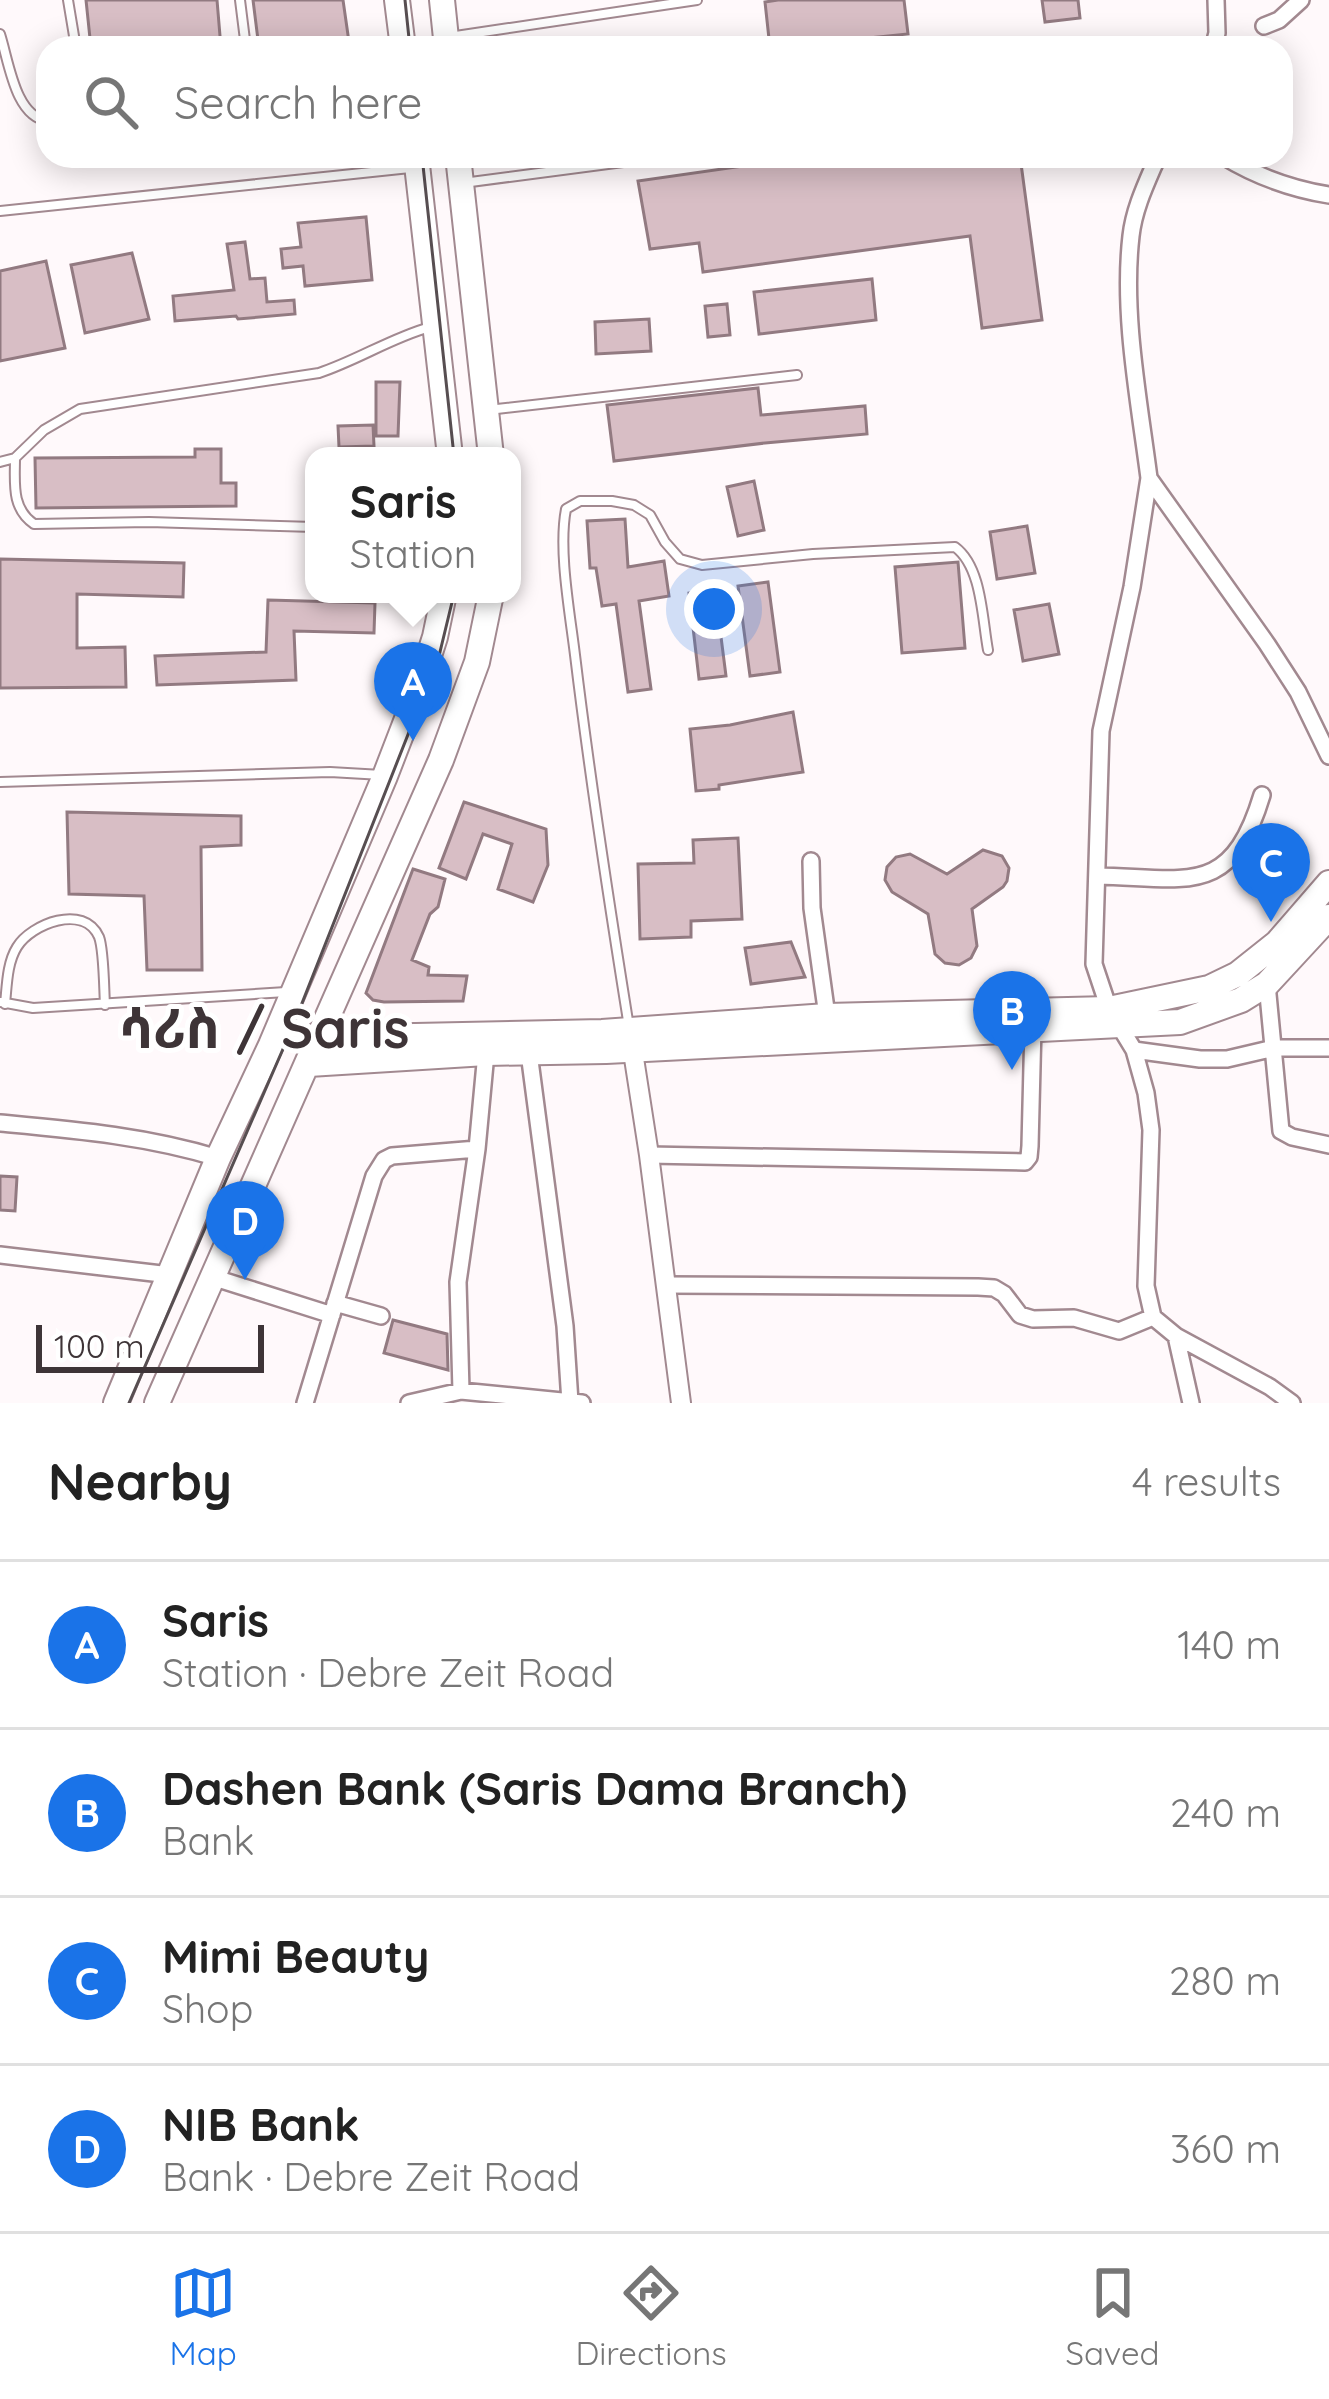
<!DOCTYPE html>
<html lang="en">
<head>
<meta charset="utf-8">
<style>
	body { margin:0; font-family:Quicksand,"Noto Sans Ethiopic",sans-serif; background:#f2f2f2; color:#222 }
	.scale { position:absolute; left:36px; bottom:30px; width:228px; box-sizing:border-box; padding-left:12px; border:6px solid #3e3437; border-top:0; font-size:33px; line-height:42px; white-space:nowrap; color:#3e3437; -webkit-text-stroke:9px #fff; paint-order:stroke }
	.you { position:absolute; left:714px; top:609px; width:42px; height:42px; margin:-30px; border:9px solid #fff; border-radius:50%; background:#1a73e8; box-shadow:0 0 0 18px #1a73e833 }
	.badge { display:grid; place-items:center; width:78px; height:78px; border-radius:50%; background:#1a73e8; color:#fff; font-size:39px; font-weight:700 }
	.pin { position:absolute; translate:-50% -99px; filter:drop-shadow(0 3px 6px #0008) }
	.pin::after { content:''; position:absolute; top:63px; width:42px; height:36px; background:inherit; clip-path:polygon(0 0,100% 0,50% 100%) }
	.popup { position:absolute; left:305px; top:447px; width:216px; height:156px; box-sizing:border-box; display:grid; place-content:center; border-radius:24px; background:#fff; filter:drop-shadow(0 3px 9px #0005); font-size:39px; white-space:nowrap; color:#767676 }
	.popup b { font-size:45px; color:#222 }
	.popup::after { content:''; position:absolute; left:50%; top:100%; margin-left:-24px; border:24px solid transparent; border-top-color:#fff }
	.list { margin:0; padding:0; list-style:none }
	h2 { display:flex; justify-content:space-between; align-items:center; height:156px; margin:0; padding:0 48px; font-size:51px }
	h2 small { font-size:39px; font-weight:400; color:#767676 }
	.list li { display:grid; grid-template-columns:78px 1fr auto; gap:36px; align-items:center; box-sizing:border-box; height:168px; padding:0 48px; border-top:3px solid #e0e0e0 }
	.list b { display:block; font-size:45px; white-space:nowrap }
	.list p { margin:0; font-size:39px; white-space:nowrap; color:#767676 }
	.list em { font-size:39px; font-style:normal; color:#767676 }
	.icon { flex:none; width:66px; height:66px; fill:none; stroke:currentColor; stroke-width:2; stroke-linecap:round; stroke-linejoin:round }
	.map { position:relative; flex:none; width:1329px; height:1403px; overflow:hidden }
	.search { position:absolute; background:#fff; box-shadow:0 6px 30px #0003; left:36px; right:36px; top:36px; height:132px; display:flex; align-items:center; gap:30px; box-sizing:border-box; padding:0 42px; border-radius:36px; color:#767676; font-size:45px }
	.sheet { height:828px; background:#fff }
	nav { display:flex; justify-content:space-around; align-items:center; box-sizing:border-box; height:168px; border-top:3px solid #e0e0e0; background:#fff; font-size:33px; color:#767676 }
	nav a { display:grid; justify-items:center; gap:6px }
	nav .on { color:#1a73e8 }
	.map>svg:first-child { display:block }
	.building { fill:#d8bec5; stroke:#927a81; stroke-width:3 }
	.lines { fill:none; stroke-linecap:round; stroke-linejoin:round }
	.service-casing { stroke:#a28990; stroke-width:12 }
	.minor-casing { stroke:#a28990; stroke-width:20 }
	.tertiary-casing { stroke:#a28990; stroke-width:22 }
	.primary-casing { stroke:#a28990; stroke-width:28 }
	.service { stroke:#fff; stroke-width:8 }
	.minor { stroke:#fff; stroke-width:15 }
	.tertiary { stroke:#fff; stroke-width:18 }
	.primary { stroke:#fff; stroke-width:24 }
	.tram { stroke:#574e51; stroke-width:3 }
	.labels { text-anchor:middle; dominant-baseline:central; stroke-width:10; stroke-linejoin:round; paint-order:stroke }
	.district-label { font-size:54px; font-weight:bold; fill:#3e3437; stroke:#fff }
</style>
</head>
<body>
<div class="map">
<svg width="1329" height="1403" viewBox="0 0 1329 1403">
	<rect width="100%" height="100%" fill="#fff9fb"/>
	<path class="building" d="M86,0h131l4,48h-130z
		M253,0h90l6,42 -44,6h-46z
		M778,0h126l4,34 -138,14 -5,-46z
		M1042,0h36l2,18 -35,4z
		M813,156h207l22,164 -60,8 -12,-92 -267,36 -4,-29 -49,6 -12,-68z
		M366,217l6,63 -67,6 -2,-20 -20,2 -2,-19 20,-2 -3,-24z
		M245,242l5,37 15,-1 2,24 27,-2 1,14 -57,5 -2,-3 -61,5 -2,-25 61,-6 -7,-46z
		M132,253l17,66 -64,14 -14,-68z
		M46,261l19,87 -65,13v-90z
		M872,279l4,41 -117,14 -5,-42z
		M727,304l3,31 -22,2 -3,-31z
		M649,319l2,32 -55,3 -1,-32z
		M376,382h24l-2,54h-22z
		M758,388l3,27 104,-9 2,28 -102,9 -151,18 -7,-56z
		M373,425l1,21 -35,1 -1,-21z
		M195,449h26v34h15v23l-200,2 -1,-50 160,-1z
		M754,481l10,49 -26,6 -11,-49z
		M625,519l3,48 36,-6 5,35 -30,5 12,88 -23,3 -12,-88 -14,2 -6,-38h-6l-3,-47z
		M1027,526l8,47 -38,6 -7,-47z
		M0,559l184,4 -1,34 -106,-3v54l48,-1 1,40 -126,1z
		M958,562l7,86 -63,5 -7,-86z
		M768,582l12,90 -30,4 -12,-90z
		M715,590l11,86 -27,3 -10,-86z
		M268,600l107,3 -1,30 -80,-2 2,49 -139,5 -2,-29 111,-4z
		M1049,604l10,50 -36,7 -9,-51z
		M793,712l10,60 -84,13v4l-23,2 -6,-62 40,-4z
		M464,802l82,27 2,36 -15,37 -35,-13 14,-45 -29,-10 -17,45 -27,-11z
		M67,812l174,4v29l-40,2 1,123h-55l-3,-74 -75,-2z
		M738,838l4,81 -51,2v16l-51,2 -2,-75 56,-1 -1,-23z
		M983,850l19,6 7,12 -2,13 -4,6 -31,22 5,37 -6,12 -12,7 -14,-2 -10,-9 -7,-40 -36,-22 -7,-12 2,-13 9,-10 14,-3 37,20z
		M413,869l32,10 -7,28 -8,7 -18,46 17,7 -1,8 39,1 -4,25 -79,1 -11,-2 -7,-7z
		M791,942l14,35 -54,7 -6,-36z
		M0,1176l17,1 -2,34 -15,-1z
		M393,1320l54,14 1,36 -64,-17z"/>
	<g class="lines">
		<g class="service-casing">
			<path id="service" d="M68,0l8,48
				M240,0l6,48
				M0,34c9,28 15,83 48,87
				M449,37l248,-37
				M463,183l206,-27
				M0,211l410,-43
				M488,410l309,-35
				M15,458c0,25 -4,50 19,66l115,-2 165,5
				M0,462l15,-4 29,-28 36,-21 239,-36c39,-13 72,-35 111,-46
				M0,782l330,-10 52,3
				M0,1002l33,6 253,-16
				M5,1004c2,-19 2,-41 12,-57 14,-23 67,-44 82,-10 5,13 5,52 6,68
				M629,1027c-20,-124 -39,-248 -54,-372 -5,-42 -17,-105 -9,-146l14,-8h32l22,4 16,10 15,27 15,17 22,6 111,-11 142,-7c27,20 27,71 33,103"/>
		</g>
		<g class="minor-casing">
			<path id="minor" d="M1264,26l15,-6 22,-20
				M1213,48l4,-15 -1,-33
				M1223,156c31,19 69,33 106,39
				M1149,478c-10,-78 -27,-164 -18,-242 3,-28 16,-54 27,-80
				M811,861l1,47 15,108
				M1098,876c90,2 133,22 164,-81
				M1267,984l14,147 11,6 37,8
				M1134,1050l66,9h27l47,-11h55
				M529,1053l36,273 5,76
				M0,1123c75,7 146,13 218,35
				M649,1155l376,7 4,-5 1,-11 3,-120
				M0,1255l170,20
				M212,1277l120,38
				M667,1285l311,2 16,1 10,6 16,21 13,4 41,-1 45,13 34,-14
				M335,1303l46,13
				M1176,1336l15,67
				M461,1391l-3,-109 19,-133 9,-96
				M305,1403l69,-227 10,-16 8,-4 85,-7
				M409,1403l52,-12 121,12
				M1292,1403l-22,-16 -94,-51 -23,-19 -7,-31 5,-156 -5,-37 -12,-43 -25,-41 -15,-45 7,-233 31,-144 17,-109 118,166 31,48 31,64"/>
		</g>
		<g class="tertiary-casing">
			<path id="tertiary" d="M631,1039l18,116 32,248"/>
		</g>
		<g class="primary-casing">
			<path id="primary" d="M397,0l6,48
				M442,0l5,48
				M416,156l34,300
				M458,156l33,300
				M320,1038l282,-6 225,-16 282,-7 100,-21 29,-14 39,-31 52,-60
				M309,1064l177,-11 120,-2 574,-29 61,-22 26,-16 62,-67
				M116,1403l102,-245 53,-113 114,-269 32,-83 18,-56 9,-43
				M157,1403l284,-643 36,-98 14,-68"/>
		</g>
		<use href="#service" class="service"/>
		<use href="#minor" class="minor"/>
		<use href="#tertiary" class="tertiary"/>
		<use href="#primary" class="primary"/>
		<path class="tram" d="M405,0l5,48
			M422,156l32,300
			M129,1403l164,-377 146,-370 15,-62"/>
	</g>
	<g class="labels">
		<g class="district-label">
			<text x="264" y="1028">ሳሪስ / Saris</text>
		</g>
	</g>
</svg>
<div class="scale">100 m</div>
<div class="you"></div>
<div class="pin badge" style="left:413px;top:741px">A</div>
<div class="popup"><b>Saris</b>Station</div>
<div class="pin badge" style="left:1012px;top:1070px">B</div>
<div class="pin badge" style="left:1271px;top:922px">C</div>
<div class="pin badge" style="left:245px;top:1280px">D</div>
<div class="search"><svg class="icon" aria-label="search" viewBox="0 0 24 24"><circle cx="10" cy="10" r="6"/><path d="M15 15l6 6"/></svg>Search here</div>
</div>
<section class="sheet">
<h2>Nearby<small>4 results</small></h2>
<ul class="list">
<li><span class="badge">A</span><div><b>Saris</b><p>Station · Debre Zeit Road</p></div><em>140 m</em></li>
<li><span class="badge">B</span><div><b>Dashen Bank (Saris Dama Branch)</b><p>Bank</p></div><em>240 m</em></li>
<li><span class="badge">C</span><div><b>Mimi Beauty</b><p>Shop</p></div><em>280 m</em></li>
<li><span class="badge">D</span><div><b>NIB Bank</b><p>Bank · Debre Zeit Road</p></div><em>360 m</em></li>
</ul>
</section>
<nav>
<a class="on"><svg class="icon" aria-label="map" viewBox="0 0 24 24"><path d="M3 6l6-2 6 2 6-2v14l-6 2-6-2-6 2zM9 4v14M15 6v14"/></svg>Map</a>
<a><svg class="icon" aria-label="directions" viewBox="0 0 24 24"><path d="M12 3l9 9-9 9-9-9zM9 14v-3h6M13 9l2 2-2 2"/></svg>Directions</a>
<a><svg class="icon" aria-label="saved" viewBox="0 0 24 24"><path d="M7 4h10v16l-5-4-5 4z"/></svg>Saved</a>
</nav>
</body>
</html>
